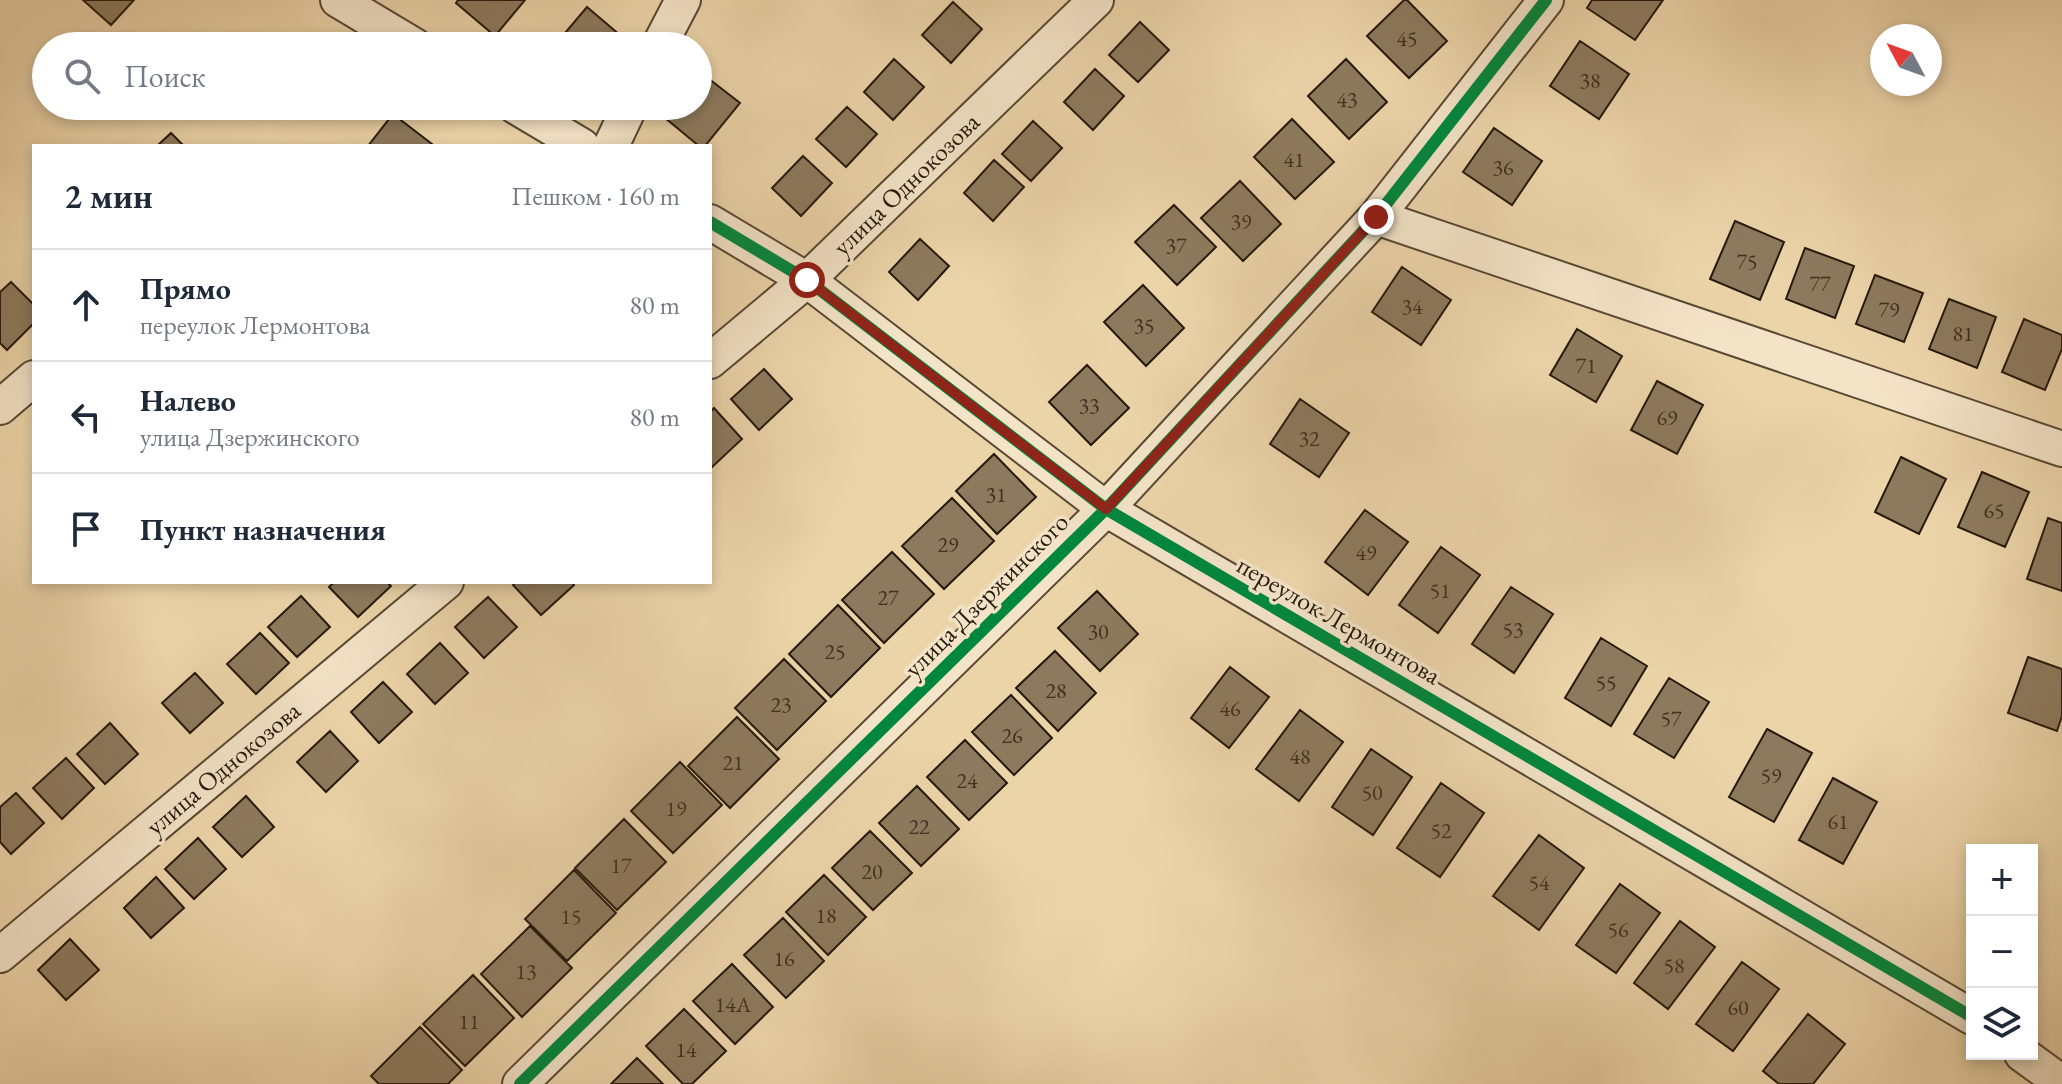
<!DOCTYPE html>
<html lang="ru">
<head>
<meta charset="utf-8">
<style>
	body { margin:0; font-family:"EB Garamond",serif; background:#f2f2f3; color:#1f2937 }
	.controls { position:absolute; right:24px; bottom:24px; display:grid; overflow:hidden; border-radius:0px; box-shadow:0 4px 12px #0003 }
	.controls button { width:72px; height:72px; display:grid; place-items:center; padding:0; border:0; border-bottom:2px solid #e0e1e3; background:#fff; color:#1f2937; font:40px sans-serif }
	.compass { position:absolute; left:1870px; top:24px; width:72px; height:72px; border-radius:50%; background:#fff; box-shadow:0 4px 12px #0003; rotate:311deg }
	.stop { position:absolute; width:24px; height:24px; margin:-18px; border:6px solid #8f2418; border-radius:50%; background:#fff }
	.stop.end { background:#8f2418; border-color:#fff; box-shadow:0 2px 8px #0008 }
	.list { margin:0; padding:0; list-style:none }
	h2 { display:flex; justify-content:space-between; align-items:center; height:104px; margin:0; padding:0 32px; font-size:34px }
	h2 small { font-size:26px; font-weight:400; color:#747a83 }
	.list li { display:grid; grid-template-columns:52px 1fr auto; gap:24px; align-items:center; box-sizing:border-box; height:112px; padding:0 32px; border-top:2px solid #e0e1e3 }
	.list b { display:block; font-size:30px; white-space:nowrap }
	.list p { margin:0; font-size:26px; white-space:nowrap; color:#747a83 }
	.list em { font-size:26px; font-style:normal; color:#747a83 }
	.icon { flex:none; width:44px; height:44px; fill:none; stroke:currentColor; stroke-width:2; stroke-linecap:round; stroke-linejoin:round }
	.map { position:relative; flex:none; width:2062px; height:1084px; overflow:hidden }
	.search { position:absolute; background:#fff; box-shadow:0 4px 12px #0003; left:32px; top:32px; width:680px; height:88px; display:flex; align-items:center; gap:20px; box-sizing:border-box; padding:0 28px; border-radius:44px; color:#747a83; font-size:30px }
	.panel { position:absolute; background:#fff; box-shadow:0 4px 12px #0003; left:32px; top:144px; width:680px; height:440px; border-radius:0px }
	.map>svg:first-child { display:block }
	.building { fill:#8d7a5e; stroke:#26190d; stroke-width:2 }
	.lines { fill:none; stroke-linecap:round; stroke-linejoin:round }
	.street-casing { stroke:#584834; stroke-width:38 }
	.street { stroke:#f3e3c7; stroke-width:34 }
	.cycleway-casing { stroke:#f3e3c7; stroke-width:17 }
	.cycleway { stroke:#00873e; stroke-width:12 }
	.route { stroke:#8f2418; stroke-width:10 }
	.labels { text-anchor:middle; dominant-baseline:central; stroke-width:7; stroke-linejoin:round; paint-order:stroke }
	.number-label { font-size:22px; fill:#403121 }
	.street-label { font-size:26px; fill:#26190d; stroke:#f3e3c7 }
</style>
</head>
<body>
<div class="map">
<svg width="2062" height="1084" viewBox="0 0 2062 1084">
	<rect width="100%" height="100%" fill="#ecd4a9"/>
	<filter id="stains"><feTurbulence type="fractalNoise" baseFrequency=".0025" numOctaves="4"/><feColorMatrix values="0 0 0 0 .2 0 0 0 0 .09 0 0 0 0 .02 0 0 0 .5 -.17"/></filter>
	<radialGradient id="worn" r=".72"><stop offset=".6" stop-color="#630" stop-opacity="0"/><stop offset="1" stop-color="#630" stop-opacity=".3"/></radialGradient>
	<path class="building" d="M83,0h51l-23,25z
		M458,0h67l-30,36 -39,-33z
		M1404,0h3l40,41 -38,37 -42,-42z
		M1592,0h71l-28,40 -48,-32z
		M953,2l29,27 -31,34 -29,-28z
		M587,7l40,34 -5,5h-68z
		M1140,22l29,28 -31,32 -29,-27z
		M250,37l10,9h-17z
		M1580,41l49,33 -30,45 -49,-33z
		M894,59l30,28 -31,33 -29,-28z
		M1346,59l41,43 -38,37 -41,-43z
		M1095,69l29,27 -31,34 -29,-28z
		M700,72l40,31 -35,43h-6l-35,-29 9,-11h25v-31z
		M847,107l30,27 -31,33 -30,-28z
		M393,114l39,30 -1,2h-63z
		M1292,119l42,43 -39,37 -41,-42z
		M1033,121l29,27 -31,33 -29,-27z
		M1494,128l48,33 -30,44 -49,-33z
		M171,133l13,13h-27z
		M803,156l29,27 -31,33 -29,-28z
		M994,160l30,27 -31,34 -29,-28z
		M1240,181l41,43 -38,37 -42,-43z
		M1174,205l42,42 -39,38 -42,-43z
		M1735,221l49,21 -24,58 -50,-21z
		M920,239l29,27 -31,34 -29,-28z
		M1805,248l49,18 -19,52 -49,-19z
		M1402,267l49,33 -30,45 -49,-33z
		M1875,275l48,18 -19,49 -48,-18z
		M11,282l23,23v18l-27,27 -7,-7v-51z
		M1143,285l41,43 -38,38 -42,-44z
		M1949,299l47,18 -19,51 -48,-19z
		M2024,319l38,16v14l-17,41 -43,-18z
		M1577,329l45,27 -26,46 -46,-27z
		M1087,365l42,43 -38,37 -42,-43z
		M764,369l28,30 -33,31 -28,-31z
		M1657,381l46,24 -26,49 -46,-24z
		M1300,399l49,34 -30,44 -49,-33z
		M714,408l28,31 -32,30v-57z
		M994,454l42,43 -39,37 -41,-43z
		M1901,457l45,22 -27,55 -44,-22z
		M1982,472l47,20 -24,55 -47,-20z
		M952,498l42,43 -50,48 -42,-43z
		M1365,510l43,32 -40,53 -43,-33z
		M2048,518l14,5v68l-35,-12z
		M1441,547l39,28 -42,58 -39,-28z
		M892,552l42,42 -50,49 -42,-43z
		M334,582h53l4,4 -33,31 -29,-30z
		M516,582h56l2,3 -33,30 -28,-30z
		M1511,587l42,27 -39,59 -42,-29z
		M1097,591l41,43 -38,37 -42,-43z
		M301,596l29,31 -33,30 -29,-30z
		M488,597l29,30 -33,31 -29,-31z
		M838,605l42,43 -49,49 -42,-43z
		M260,633l29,30 -33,31 -29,-30z
		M1601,638l46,28 -36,60 -46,-28z
		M440,643l28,30 -33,31 -28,-30z
		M1055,651l41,42 -38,38 -42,-43z
		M2028,657l34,12v47l-5,15 -49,-18z
		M784,659l42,42 -49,49 -42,-42z
		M1230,667l39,30 -40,51 -38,-30z
		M195,673l28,30 -33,30 -28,-30z
		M1669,678l40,24 -35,56 -40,-24z
		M383,682l29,30 -33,31 -28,-31z
		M1011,695l41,43 -38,37 -42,-43z
		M1300,710l43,32 -44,59 -43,-32z
		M737,717l42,42 -49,49 -42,-42z
		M110,723l28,31 -33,30 -28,-30z
		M1767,729l45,24 -38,69 -45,-25z
		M330,731l28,30 -32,31 -29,-30z
		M965,740l42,43 -38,37 -42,-43z
		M1371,749l41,28 -39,58 -41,-28z
		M66,758l28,30 -32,31 -29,-31z
		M680,762l42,43 -49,48 -42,-42z
		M1833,778l44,24 -34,62 -44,-24z
		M1441,783l43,30 -44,64 -43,-29z
		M917,786l42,43 -38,37 -42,-43z
		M16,793l28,30 -33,31 -11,-12v-35z
		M246,796l28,31 -32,30 -29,-30z
		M624,819l42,43 -49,48 -42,-42z
		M870,831l42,42 -39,37 -41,-42z
		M1539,835l45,33 -45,62 -46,-34z
		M198,838l28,31 -32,30 -29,-30z
		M574,870l42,43 -49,48 -42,-42z
		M824,875l42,42 -38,38 -42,-43z
		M156,877l28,31 -33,30 -27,-30z
		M1620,884l40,29 -44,60 -40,-28z
		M783,918l41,43 -38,37 -42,-43z
		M1680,921l35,26 -47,62 -34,-26z
		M530,926l42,42 -50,49 -41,-43z
		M70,939l29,31 -33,30 -28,-30z
		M1742,962l37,27 -46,62 -37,-27z
		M732,964l41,43 -38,37 -42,-43z
		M473,975l41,43 -49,48 -42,-42z
		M684,1009l42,42 -34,33h-9l-37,-38z
		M1808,1014l37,30 -32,40h-34l-16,-13z
		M420,1027l42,43 -14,14h-69l-8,-8z
		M637,1058l26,26h-52z"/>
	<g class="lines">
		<g class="street-casing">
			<path id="street" d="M338,0l77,46
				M659,46l24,-46
				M515,106l67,40
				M611,146l19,-40
				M1376,217l686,232
				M710,222l97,58 299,229 866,508
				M710,361l97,-81 289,-280
				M0,407l34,-29
				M0,955l446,-373
				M2022,1054l40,29
				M520,1084l586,-575 270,-292 170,-217"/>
		</g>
		<use href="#street" class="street"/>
		<g class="cycleway-casing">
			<path id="cycleway" d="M710,222l97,58 299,229 866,508
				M520,1084l586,-575 270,-292 170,-217"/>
		</g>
		<use href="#cycleway" class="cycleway"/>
	</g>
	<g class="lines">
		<path class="route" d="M807,280l299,229 270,-292"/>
	</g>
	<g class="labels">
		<g class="number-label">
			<text x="1407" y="38">45</text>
			<text x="1590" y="80">38</text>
			<text x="1347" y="99">43</text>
			<text x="1294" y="159">41</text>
			<text x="1503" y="167">36</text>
			<text x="1241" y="221">39</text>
			<text x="1176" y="245">37</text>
			<text x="1747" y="261">75</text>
			<text x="1820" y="283">77</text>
			<text x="1412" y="306">34</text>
			<text x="1889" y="309">79</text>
			<text x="1144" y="325">35</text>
			<text x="1963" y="333">81</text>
			<text x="1586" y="365">71</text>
			<text x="1089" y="405">33</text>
			<text x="1667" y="417">69</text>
			<text x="1309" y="438">32</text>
			<text x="996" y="494">31</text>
			<text x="1994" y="510">65</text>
			<text x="948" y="544">29</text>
			<text x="1366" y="552">49</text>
			<text x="1440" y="590">51</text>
			<text x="888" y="597">27</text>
			<text x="1513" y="629">53</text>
			<text x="1098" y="631">30</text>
			<text x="835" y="651">25</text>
			<text x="1606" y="682">55</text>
			<text x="1056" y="690">28</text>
			<text x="781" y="704">23</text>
			<text x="1230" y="708">46</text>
			<text x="1671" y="718">57</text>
			<text x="1012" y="735">26</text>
			<text x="1300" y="756">48</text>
			<text x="733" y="762">21</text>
			<text x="1771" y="775">59</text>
			<text x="967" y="780">24</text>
			<text x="1372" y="792">50</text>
			<text x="676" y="808">19</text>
			<text x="1838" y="821">61</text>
			<text x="919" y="826">22</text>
			<text x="1441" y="830">52</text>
			<text x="621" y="865">17</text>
			<text x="872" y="871">20</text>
			<text x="1539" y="882">54</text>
			<text x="826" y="915">18</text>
			<text x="571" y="916">15</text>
			<text x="1618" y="929">56</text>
			<text x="784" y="958">16</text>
			<text x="1674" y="965">58</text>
			<text x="526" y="971">13</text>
			<text x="733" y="1004">14А</text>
			<text x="1738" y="1007">60</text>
			<text x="469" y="1021">11</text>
			<text x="686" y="1049">14</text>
		</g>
		<g class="street-label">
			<text transform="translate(906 184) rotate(-44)">улица Однокозова</text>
			<text transform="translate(986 595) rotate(-45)">улица Дзержинского</text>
			<text transform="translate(1339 620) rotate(30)">переулок Лермонтова</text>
			<text transform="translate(223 768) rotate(-40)">улица Однокозова</text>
		</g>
	</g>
	<rect width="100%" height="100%" filter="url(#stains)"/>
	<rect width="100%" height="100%" fill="url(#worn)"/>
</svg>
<div class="controls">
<button>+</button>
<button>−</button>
<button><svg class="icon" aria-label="layers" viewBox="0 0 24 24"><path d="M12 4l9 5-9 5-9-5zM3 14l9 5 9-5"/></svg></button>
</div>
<svg class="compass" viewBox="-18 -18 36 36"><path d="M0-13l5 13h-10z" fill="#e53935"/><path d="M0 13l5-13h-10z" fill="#747a83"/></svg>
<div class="stop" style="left:807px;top:280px"></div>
<div class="stop end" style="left:1376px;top:217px"></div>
<div class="search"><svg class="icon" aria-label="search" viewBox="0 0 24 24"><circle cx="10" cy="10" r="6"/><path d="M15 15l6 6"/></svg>Поиск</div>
<section class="panel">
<h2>2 мин<small>Пешком · 160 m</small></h2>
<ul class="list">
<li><svg class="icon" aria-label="ahead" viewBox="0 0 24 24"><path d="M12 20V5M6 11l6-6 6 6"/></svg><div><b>Прямо</b><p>переулок Лермонтова</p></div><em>80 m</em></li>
<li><svg class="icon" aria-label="left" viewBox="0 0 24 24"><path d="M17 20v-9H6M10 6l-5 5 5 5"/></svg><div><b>Налево</b><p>улица Дзержинского</p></div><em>80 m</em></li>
<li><svg class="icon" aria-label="arrive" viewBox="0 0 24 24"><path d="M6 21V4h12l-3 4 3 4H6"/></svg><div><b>Пункт назначения</b></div></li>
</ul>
</section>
</div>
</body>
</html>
